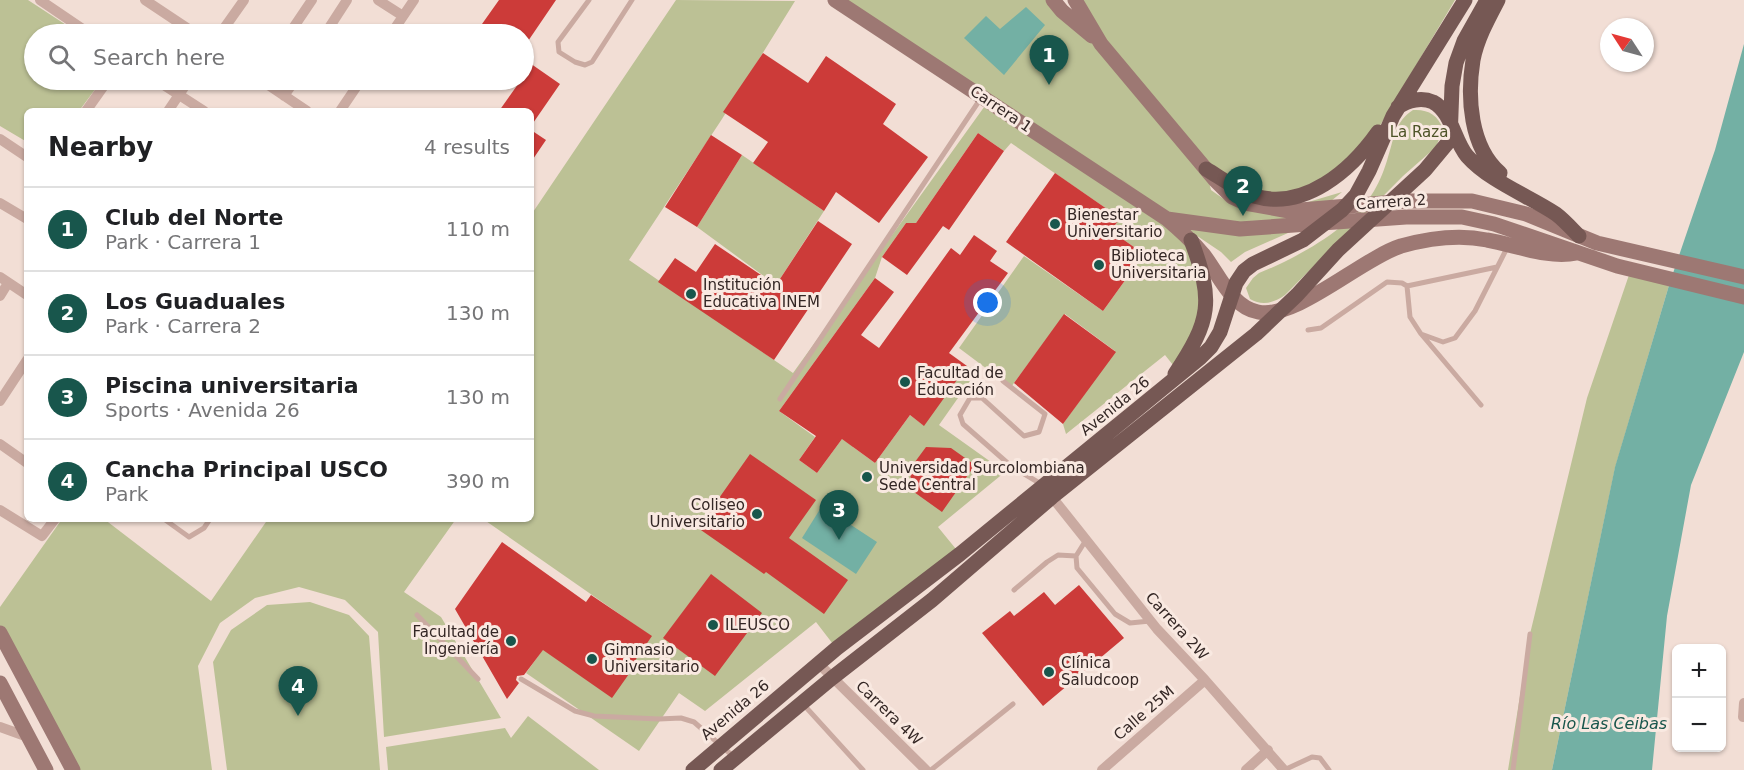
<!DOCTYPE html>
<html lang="en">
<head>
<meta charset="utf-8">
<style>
	body { margin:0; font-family:"DejaVu Sans",sans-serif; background:#f2f2f2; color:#202124 }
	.controls { position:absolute; right:18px; bottom:18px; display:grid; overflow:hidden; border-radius:9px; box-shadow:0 2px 4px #0004 }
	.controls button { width:54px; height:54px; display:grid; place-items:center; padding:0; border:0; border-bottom:2px solid #e0e0e0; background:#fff; color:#202124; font:30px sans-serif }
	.compass { position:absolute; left:1600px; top:18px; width:54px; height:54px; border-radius:50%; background:#fff; box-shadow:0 2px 4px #0004; rotate:306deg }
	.you { position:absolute; left:988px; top:303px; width:21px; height:21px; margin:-15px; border:4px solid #fff; border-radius:50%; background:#1a73e8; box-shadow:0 0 0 9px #1a73e833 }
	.badge { display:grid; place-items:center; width:39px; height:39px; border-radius:50%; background:#18564c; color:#fff; font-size:20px; font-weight:700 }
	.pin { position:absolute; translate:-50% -50px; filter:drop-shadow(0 2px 3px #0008) }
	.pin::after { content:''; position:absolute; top:32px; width:21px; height:18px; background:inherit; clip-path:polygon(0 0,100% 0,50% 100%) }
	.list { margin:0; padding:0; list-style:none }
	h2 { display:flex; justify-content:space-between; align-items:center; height:78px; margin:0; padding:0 24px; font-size:26px }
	h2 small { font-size:20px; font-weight:400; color:#757577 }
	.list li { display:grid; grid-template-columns:39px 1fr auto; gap:18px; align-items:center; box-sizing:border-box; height:84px; padding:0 24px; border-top:2px solid #e0e0e0 }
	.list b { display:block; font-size:22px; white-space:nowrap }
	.list p { margin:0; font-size:20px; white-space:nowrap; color:#757577 }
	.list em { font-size:20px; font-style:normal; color:#757577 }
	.icon { flex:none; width:33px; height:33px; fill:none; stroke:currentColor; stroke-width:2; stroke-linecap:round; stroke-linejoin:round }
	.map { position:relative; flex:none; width:1744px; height:770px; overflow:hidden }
	.search { position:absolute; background:#fff; box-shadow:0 2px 4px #0004; left:24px; top:24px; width:510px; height:66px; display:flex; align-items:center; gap:15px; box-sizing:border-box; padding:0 21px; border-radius:33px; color:#757577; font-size:22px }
	.panel { position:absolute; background:#fff; box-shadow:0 2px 4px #0004; left:24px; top:108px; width:510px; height:414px; border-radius:9px }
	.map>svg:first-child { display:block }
	.green { fill:#bcc195 }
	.water { fill:#73b0a4 }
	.building { fill:#cc3b39 }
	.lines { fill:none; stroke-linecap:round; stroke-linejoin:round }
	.lane { stroke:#caaaa1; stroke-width:5 }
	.street { stroke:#caaaa1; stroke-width:10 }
	.secondary { stroke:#9d7873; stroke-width:15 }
	.primary { stroke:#765854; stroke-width:15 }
	.poi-dot { fill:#18564c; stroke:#f9e9e1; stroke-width:2 }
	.labels { text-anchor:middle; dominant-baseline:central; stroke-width:6; stroke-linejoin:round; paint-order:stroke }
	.street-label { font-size:15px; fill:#332624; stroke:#f9e9e1 }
	.park-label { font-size:15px; fill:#4d5327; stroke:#f9e9e1 }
	.poi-label { font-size:15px; fill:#332624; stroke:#f9e9e1; text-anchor:start }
	.water-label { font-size:16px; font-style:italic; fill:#18564c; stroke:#f9e9e1 }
</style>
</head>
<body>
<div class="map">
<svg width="1744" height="770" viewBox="0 0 1744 770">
	<rect width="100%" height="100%" fill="#f2ded5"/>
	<path class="green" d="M0,0h28l52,34h-46v46h68l-23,31h-52v31l-27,-16z
		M676,0l119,1 -73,118 -93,141 164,113 194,-270 -152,-103h223l116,133 -99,-133h380l-89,149 -17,19 -71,31 -72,-29 5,20 14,10 53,11 64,-19 -45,37 -52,23 -14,10 -10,-10 -49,-33 26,46 5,27 -4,67 -18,16 -16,-20 -99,79 -3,-10 52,-73 -50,-37 -54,73 -52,-39 65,-92 79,55 41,-57 -33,-23 9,-13 -109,-75 -7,8 -26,-18 -62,90h-10l-24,34 -7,21 -96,133 36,26 -16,23 18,13 55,-75 -19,49 22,16 35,-48 13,10 44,-59 10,5 -38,54 66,47 -67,55 22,27 -124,94 -20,-26 -111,89 -26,-18 -40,58 -113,-78 54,-75 58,57 13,-19 -168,-117h48v-304z
		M1413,110c15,-1 25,5 30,19l-7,18 -33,29 -118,119c-11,8 -23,11 -35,4l-4,-11 7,-10 6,-5c40,-16 92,-45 115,-82 6,-10 11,-23 14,-34 6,-18 7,-36 25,-47z
		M742,155l82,56 -48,74 -79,-58z
		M1630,272l40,10 -55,186 -63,302h-44l22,-136 57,-236z
		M62,519h42l107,82 57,-82h188l-52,73 37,25 60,101 -117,19 -6,-105 -33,-32 -46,-13 -44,11 -35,25 -22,43 14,104h-139l-73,-138v-25z
		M310,602l39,13 20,21 11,134h-153l-14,-108 18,-32 36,-25z
		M528,716l71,54h-211l-2,-23 119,-19 6,10z"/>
	<path class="water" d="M1026,7l19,18 -41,50 -40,-37 22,-22 14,13z
		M1744,44v308l-53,133 -24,131 -15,154h-100l63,-303 55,-185 45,-132z
		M822,506l55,36 -21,32 -54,-36z"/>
	<path class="building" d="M499,0h57l-32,47v-13h-27l-15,-10z
		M763,53l45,30 18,-27 70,48 -13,20 45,33 -49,66 -43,-31 -12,19 -71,-48 15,-21 -45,-30z
		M524,59l36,25 -29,42v-15h-32l22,-31h3z
		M531,130l15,10 -15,22z
		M978,133l26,18 -55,79 -6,-4 -36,49 -25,-18 24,-34h10z
		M711,135l31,20 -45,72 -32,-20z
		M1055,173l65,45 -9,13 33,23 -41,57 -97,-69z
		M818,221l34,23 -78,116 -116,-78 17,-24 21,14 19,-28 61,41z
		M974,235l23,16 -7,10 18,12 -59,80 18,13 -43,60 -14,-11 -35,48 -33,-24 -25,34 -18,-13 17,-24 -37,-25 96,-133 19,14 -33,43 18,13 72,-100 9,7z
		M1064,314l52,38 -53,72 -49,-41z
		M926,447l25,1 24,17 -33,47 -28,-20 -5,-22z
		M750,454l66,46 -27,38 59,42 -24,34 -58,-42 -2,2 -66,-46z
		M502,542l84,60 5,-7 61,41 -18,26 2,2 -24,34 -69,-48 -19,25 -7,1 -1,4 3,3 -12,16 -52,-90z
		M711,574l51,39 -47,63 -52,-38z
		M1079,585l45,53 -81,68 -61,-73 28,-22 4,5 30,-24 11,13z"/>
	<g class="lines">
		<path class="lane" d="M589,0l-31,42 1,10 16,10 10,3 7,-3 40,-62
			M1407,286l90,-19
			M1308,330l13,-2 66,-46 15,1 5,3 3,31 11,17 22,8 12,-4 20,-27 33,-65
			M1422,335l59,70
			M1003,381l42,33 -6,18 -15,4 -42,-38h-12l-10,17 3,9 48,42 30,18
			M780,399l201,-301
			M164,519l25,18 15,-9 6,-9
			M1086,540l-10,16 1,12 38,46 15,9 20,-2
			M1014,590l33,-28 11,-7 18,1
			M417,615l61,64
			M521,679l54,32 19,5 65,3 22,-1 13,4 40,35
			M803,704l60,66
			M931,770l82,-66
			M1284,770l28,-13 8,1 9,12
			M1513,770l17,-136"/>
		<path class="street" d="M40,0l50,34
			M145,0l51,34
			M378,0l25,16
			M220,34l24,-34
			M289,34l23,-34
			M325,34l22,-34
			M391,34l23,-34
			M156,80l48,31
			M261,80l46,31
			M284,96l11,-16
			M86,111l22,-31
			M168,111l21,-31
			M340,111l21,-31
			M0,139l27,18
			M0,203l27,16
			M0,277l27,18
			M0,296l8,-13
			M0,401l27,-41
			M0,444l27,19
			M1052,497l105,132 48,51 79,90
			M0,510l42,26 13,-17
			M818,663l108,107
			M1743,717l1,-14
			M0,727l28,10
			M1102,770l103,-90
			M1246,770l22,-20"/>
		<path class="secondary" d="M835,0l332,219c13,11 25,22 36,35 16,20 28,53 55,58 38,8 103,-53 143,-66 29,-8 57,-12 86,-6 29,5 60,19 90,13
			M1053,0l9,11 30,25
			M1075,0l26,44 114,136 17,17 13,6 44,8 118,-10h65l54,13 71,29 147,34
			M1167,219l73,10 166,-12h56l32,7 123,42 127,31
			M0,633l73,137
			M0,683l46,87"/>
		<path class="primary" d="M1498,0c-10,19 -21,39 -25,60 -6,37 -3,87 27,113
			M1398,107c10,-7 24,-10 35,-5 19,10 21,39 34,54 22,25 62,40 89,58 8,6 16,15 23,22
			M1206,169c15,9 31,21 48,27 51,15 97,-26 124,-64
			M1175,374c36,-54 39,-73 16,-134
			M693,770l144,-122 123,-94 240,-196 11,-11 9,-15 16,-49 8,-12 9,-7 50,-24 39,-30 14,-15 13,-24 24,-55 72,-116
			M721,770l111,-92 100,-78 120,-103 204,-163 41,-39 41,-45 87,-80 25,-30 2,-54 4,-23 8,-22 23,-41"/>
	</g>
	<g class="poi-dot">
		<circle cx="1055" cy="224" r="6"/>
		<circle cx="1099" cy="265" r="6"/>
		<circle cx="691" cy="294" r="6"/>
		<circle cx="905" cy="382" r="6"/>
		<circle cx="867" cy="477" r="6"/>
		<circle cx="757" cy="514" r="6"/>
		<circle cx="713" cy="625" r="6"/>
		<circle cx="511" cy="641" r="6"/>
		<circle cx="592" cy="659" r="6"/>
		<circle cx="1049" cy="672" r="6"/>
	</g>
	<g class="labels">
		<g class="street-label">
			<text transform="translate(1001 109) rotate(34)">Carrera 1</text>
			<text transform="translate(1391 202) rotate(-4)">Carrera 2</text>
			<text transform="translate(1115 406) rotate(-39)">Avenida 26</text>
			<text transform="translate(1177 626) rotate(48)">Carrera 2W</text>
			<text transform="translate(735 710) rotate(-40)">Avenida 26</text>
			<text transform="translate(889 713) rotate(44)">Carrera 4W</text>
			<text transform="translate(1144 713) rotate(-41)">Calle 25M</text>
		</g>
		<g class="park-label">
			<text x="1419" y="132">La Raza</text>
		</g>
		<g class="poi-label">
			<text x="1067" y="215">Bienestar<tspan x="1067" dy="17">Universitario</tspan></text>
			<text x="1111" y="256">Biblioteca<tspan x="1111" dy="17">Universitaria</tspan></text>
			<text x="703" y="285">Institución<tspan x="703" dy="17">Educativa INEM</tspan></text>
			<text x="917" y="373">Facultad de<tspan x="917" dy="17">Educación</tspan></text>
			<text x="879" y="468">Universidad Surcolombiana<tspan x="879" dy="17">Sede Central</tspan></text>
			<text x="745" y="505" text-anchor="end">Coliseo<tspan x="745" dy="17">Universitario</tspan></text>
			<text x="725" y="625">ILEUSCO</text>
			<text x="499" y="632" text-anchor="end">Facultad de<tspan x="499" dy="17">Ingeniería</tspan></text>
			<text x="604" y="650">Gimnasio<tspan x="604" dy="17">Universitario</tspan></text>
			<text x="1061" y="663">Clínica<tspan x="1061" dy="17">Saludcoop</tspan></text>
		</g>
		<g class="water-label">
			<text x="1609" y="723">Río Las Ceibas</text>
		</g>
	</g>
</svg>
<div class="controls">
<button>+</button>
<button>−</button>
</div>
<svg class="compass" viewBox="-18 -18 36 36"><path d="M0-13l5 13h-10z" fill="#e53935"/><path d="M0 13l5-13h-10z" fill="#757577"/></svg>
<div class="you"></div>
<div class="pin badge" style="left:1049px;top:85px">1</div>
<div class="pin badge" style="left:1243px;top:216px">2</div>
<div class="pin badge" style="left:839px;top:540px">3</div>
<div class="pin badge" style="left:298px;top:716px">4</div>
<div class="search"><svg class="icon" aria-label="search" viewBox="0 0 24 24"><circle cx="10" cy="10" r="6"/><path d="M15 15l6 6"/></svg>Search here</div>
<section class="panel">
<h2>Nearby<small>4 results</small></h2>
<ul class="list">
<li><span class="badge">1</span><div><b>Club del Norte</b><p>Park · Carrera 1</p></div><em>110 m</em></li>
<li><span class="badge">2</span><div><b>Los Guaduales</b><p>Park · Carrera 2</p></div><em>130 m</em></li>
<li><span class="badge">3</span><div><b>Piscina universitaria</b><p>Sports · Avenida 26</p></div><em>130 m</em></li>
<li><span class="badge">4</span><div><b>Cancha Principal USCO</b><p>Park</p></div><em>390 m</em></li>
</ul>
</section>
</div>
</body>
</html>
